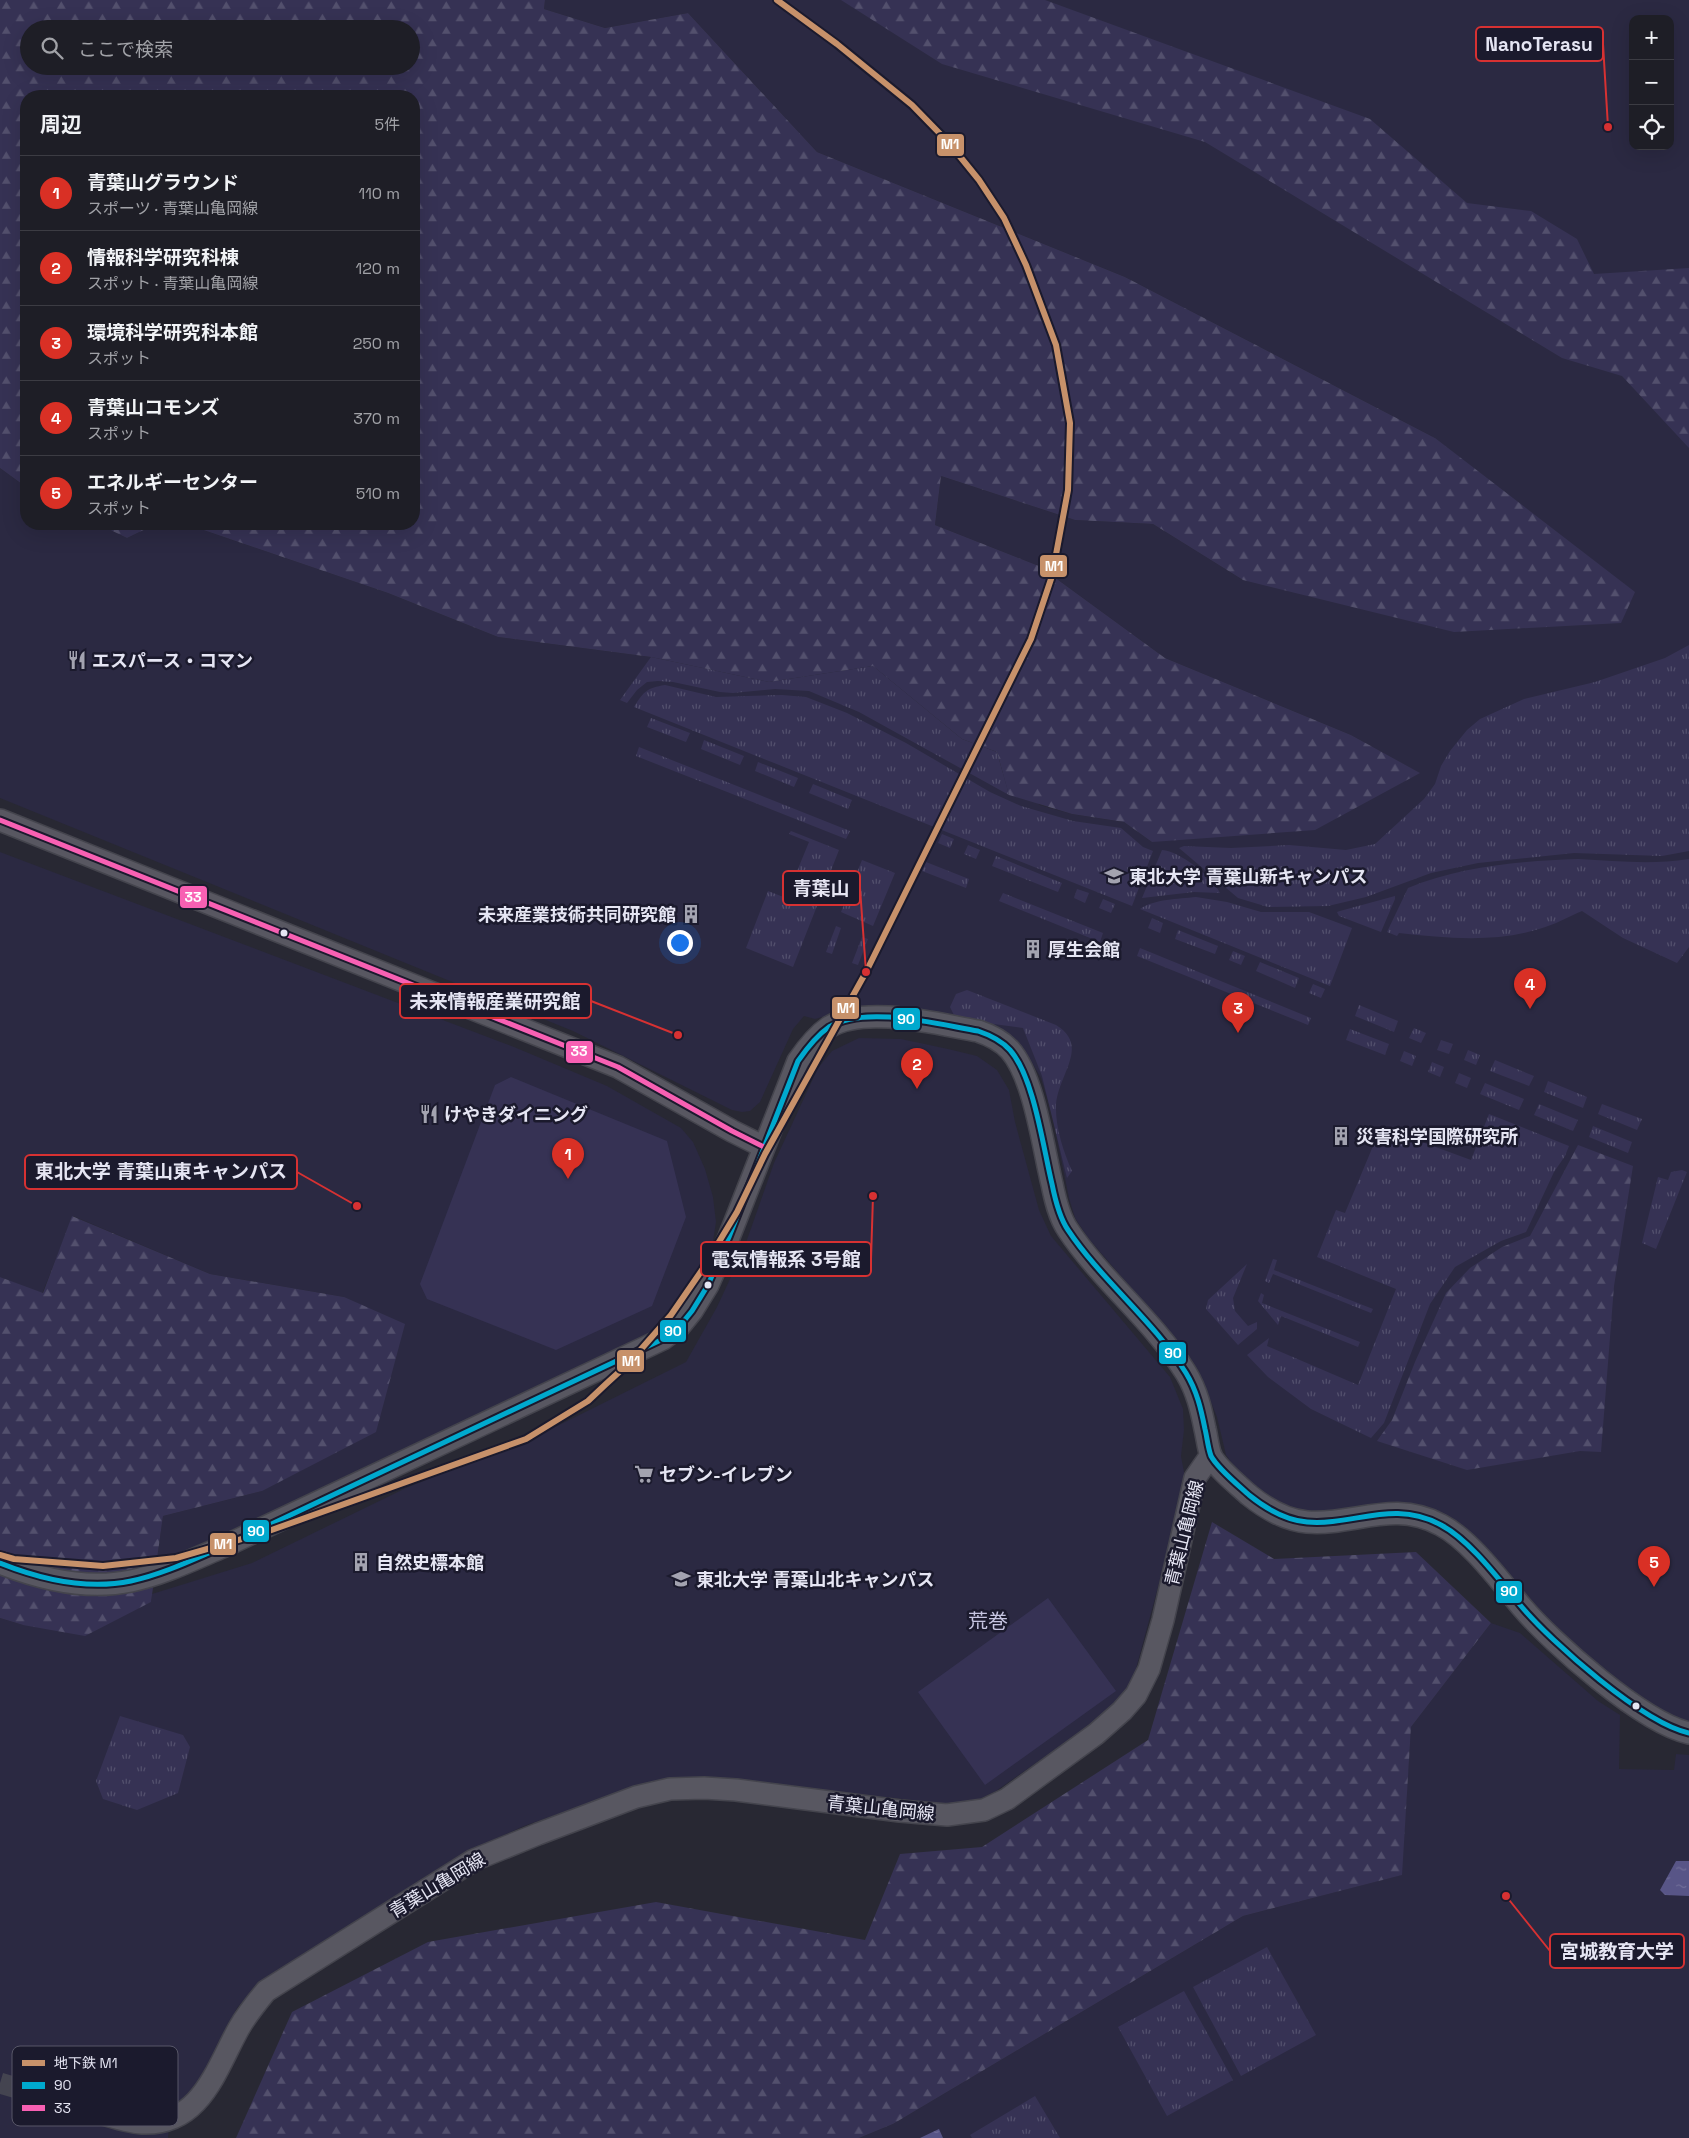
<!DOCTYPE html>
<html lang="ja">
<head>
<meta charset="utf-8">
<style>
	body { margin:0; font-family:"Space Grotesk","Noto Sans JP",sans-serif; background:#2b2b32; color:#f1f3f6 }
	.controls { position:absolute; right:15px; top:15px; display:grid; overflow:hidden; border-radius:10px; box-shadow:0 5px 20px #0002 }
	.controls button { width:45px; height:45px; display:grid; place-items:center; padding:0; border:0; border-bottom:1px solid #3c3c43; background:#1e1e26; color:#f1f3f6; font:25px sans-serif }
	.you { position:absolute; left:679px; top:942px; width:18px; height:18px; margin:-12px; border:4px solid #fff; border-radius:50%; background:#1a73e8; box-shadow:0 0 0 8px #1a73e833 }
	.badge { display:grid; place-items:center; width:32px; height:32px; border-radius:50%; background:#d93025; color:#fff; font-size:16px; font-weight:700 }
	.pin { position:absolute; translate:-50% -41px; filter:drop-shadow(0 1px 2px #0008) }
	.pin::after { content:''; position:absolute; top:26px; width:18px; height:15px; background:inherit; clip-path:polygon(0 0,100% 0,50% 100%) }
	.list { margin:0; padding:0; list-style:none }
	h2 { display:flex; justify-content:space-between; align-items:center; height:65px; margin:0; padding:0 20px; font-size:21px }
	h2 small { font-size:16px; font-weight:400; color:#a1a2a7 }
	.list li { display:grid; grid-template-columns:32px 1fr auto; gap:15px; align-items:center; box-sizing:border-box; height:75px; padding:0 20px; border-top:1px solid #3c3c43 }
	.list b { display:block; font-size:19px; white-space:nowrap }
	.list p { margin:0; font-size:16px; white-space:nowrap; color:#a1a2a7 }
	.list em { font-size:16px; font-style:normal; color:#a1a2a7 }
	.icon { flex:none; width:28px; height:28px; fill:none; stroke:currentColor; stroke-width:2; stroke-linecap:round; stroke-linejoin:round }
	.map { position:relative; flex:none; width:1689px; height:2138px; overflow:hidden }
	.search { position:absolute; background:#1e1e26; box-shadow:0 5px 20px #0002; left:20px; top:20px; width:400px; height:55px; display:flex; align-items:center; gap:12px; box-sizing:border-box; padding:0 18px; border-radius:28px; color:#a1a2a7; font-size:19px }
	.panel { position:absolute; background:#1e1e26; box-shadow:0 5px 20px #0002; left:20px; top:90px; width:400px; height:440px; border-radius:20px }
	.map>svg:first-child { display:block }
	.built { fill:#2b2942; fill-rule:evenodd }
	.grass { fill:url(#grass-tufts) }
	.forest { fill:url(#forest-firs); fill-rule:evenodd }
	.garden { fill:#363254 }
	.water { fill:url(#water-ripples) }
	.lines { fill:none; stroke-linecap:round; stroke-linejoin:round }
	.secondary-tunnel { stroke:#444450; stroke-width:21; stroke-dasharray:21 11; stroke-linecap:butt }
	.secondary-casing { stroke:#44444d; stroke-width:24 }
	.secondary { stroke:#585761; stroke-width:21 }
	.bus-1-casing { stroke:#1b1a2d; stroke-width:9 }
	.bus-2-casing { stroke:#1b1a2d; stroke-width:9 }
	.bus-1 { stroke:#00a9ce; stroke-width:5 }
	.bus-2 { stroke:#f860b3; stroke-width:5 }
	.metro-1-casing { stroke:#1b1a2d; stroke-width:10 }
	.metro-1 { stroke:#c7916a; stroke-width:6 }
	.bus-dot { fill:#e5e5f3; stroke:#1b1a2d; stroke-width:2 }
	.labels { text-anchor:middle; dominant-baseline:central; stroke-width:5; stroke-linejoin:round; paint-order:stroke }
	.poi-label { font-size:18px; font-weight:bold; fill:#e5e5f3; stroke:#1b1a2d; text-anchor:start }
	.street-label { font-size:18px; fill:#e5e5f3; stroke:#1b1a2d }
	.quarter-label { font-size:20px; fill:#c6c5e1; stroke:#1b1a2d }
	.key { fill:#1b1a2d; stroke:#585768; stroke-width:1 }
	.key-label { font-size:14px; fill:#e5e5f3 }
	.leader { fill:none; stroke:#d73132; stroke-width:2 }
	.callout-dot { fill:#d73132; stroke:#1b1a2d; stroke-width:2 }
	.callout { fill:#1b1a2d; stroke:#d73132; stroke-width:2 }
	.callout-label { font-size:19px; text-anchor:middle; font-weight:bold; fill:#e5e5f3 }
	.line-badge { stroke:#1b1a2d; stroke-width:2 }
	.badge-label { font-size:14px; text-anchor:middle; font-weight:bold; fill:#fff }
</style>
</head>
<body>
<div class="map">
<svg width="1689" height="2138" viewBox="0 0 1689 2138">
	<defs>
		<pattern id="grass-tufts" width="24" height="20" patternUnits="userSpaceOnUse" patternTransform="scale(1.25)"><rect width="24" height="20" fill="#363254"/><path d="M3 7l-1-3M5 7V3M7 7l1-3M15 17l-1-3M17 17v-4M19 17l1-3" fill="none" stroke="#53506d"/></pattern>
		<pattern id="forest-firs" width="22" height="20" patternUnits="userSpaceOnUse" patternTransform="scale(1.25)"><rect width="22" height="20" fill="#363254"/><path d="M5 1l3.5 6h-7zM16 11l3.5 6h-7z" fill="#53506d"/></pattern>
		<pattern id="water-ripples" width="26" height="14" patternUnits="userSpaceOnUse" patternTransform="scale(1.25)"><rect width="26" height="14" fill="#585587"/><path d="M2 4q2-2 4 0t4 0M15 11q2-2 4 0t4 0" fill="none" stroke="#706d98"/></pattern>
	</defs>
	<rect width="100%" height="100%" fill="#282833"/>
	<path class="built" d="M545,0h1144v1728l-33,-19 -81,-63 -39,-34 -68,-80 -120,-23 -32,4 -20,-2 -18,-6 -37,-29 -15,-21 -9,-38 -19,-47 -15,-22 -95,-110 -13,-20 -6,-20 -17,-84 -11,-36 -13,-22 -13,-14 -163,-33 -37,10 -11,-3 -11,13 -33,73 -10,9 -8,1 -10,-2 -159,-79 -573,-233v-330l26,19v37h72l29,14 29,-14h30l202,69 110,44 153,20 118,25 104,-16 167,139 32,9 52,8 28,20 267,-69 -68,-38 -186,-77 -126,-92 -104,-41 6,-49 134,44 78,4 90,56 192,-142 -310,-161 -308,-125 -129,-139 -83,15 -61,-19zM1633,19h37v127h-37z
		M0,852l514,195 93,39 74,42 12,14 12,27 8,28 3,25 -4,26 -13,33 -19,25 -33,29 -491,231 7,-50 99,-25 82,-194 -134,-23 -137,-58 -31,78 -42,-17z
		M859,1038l42,1 47,10 29,7 20,14 12,20 6,32 24,88 12,26 119,141 13,32 1,21 -3,26 5,27 -53,197 -7,16 -17,16 -113,79 -18,9 -31,4 -214,-24 -101,8 -108,38 -64,29 -147,94 -58,39 -18,20 -41,84 -25,15 -3,31h-168v-520l23,7 128,-23 1,-8 100,-31 154,-75 133,-53 147,-73 31,-55 26,-56 31,-88 44,-95 14,-17z
		M1491,1623l29,10 78,68 22,14 -1,54 55,1 2,-16 13,1v383h-830l34,-14 350,-208 158,-41 10,-148z"/>
	<path class="grass" d="M1689,645v206l-27,5 -88,-3 -96,10 -47,10 -65,24 -38,9 -60,1 -30,-9 -59,-50 5,-2 47,2 58,-3 57,5 29,-6 49,-45 11,-15 6,-18 9,-15 17,-21 13,-11 44,-20 71,-17 70,-24z
		M651,657l118,25 104,-16 89,73 35,13 12,43 -150,-83 -50,-21 -34,-2 -42,4 -13,-1 -47,-10 -15,-1 -11,1 -10,8 -10,13 -7,-3z
		M665,685l51,12 66,-2 24,2 41,16 59,30 84,49 31,14 52,15 48,7 22,19 10,4 -21,55 -498,-199c10,-16 13,-19 31,-22z
		M651,718l39,15 -4,9 -39,-15z
		M704,740l40,16 -4,9 -39,-16z
		M639,747l211,84 -4,8 -210,-83z
		M758,762l40,16 -4,9 -39,-16z
		M813,784l39,16 -4,9 -39,-16z
		M791,831l48,19 -46,117 -47,-19 22,-57 18,7 23,-56 -20,-8z
		M942,834l12,5 -4,9 -12,-5z
		M968,845l12,5 -4,9 -12,-5z
		M1162,850c18,1 51,28 58,43l-26,-1 -52,6z
		M996,856l66,27 -4,9 -66,-26z
		M1578,859c37,2 74,6 111,0v88l-12,16 -54,-25 -41,-27c-14,6 -28,14 -43,18 -46,14 -93,9 -140,4l-2,3 -10,-4 21,-44c53,-22 113,-27 170,-29z
		M862,860l33,13 -22,53 -32,-14z
		M926,862l43,17 -3,9 -44,-17z
		M1077,889l12,4 -4,10 -11,-5z
		M1003,893l100,40 -3,9 -101,-41z
		M1395,896v3l-14,33 -42,-16 -2,-4 3,-1z
		M1196,897l31,5 34,10h48l43,16 -22,58 -190,-77c14,-10 39,-10 56,-12z
		M1103,899l12,5 -4,9 -12,-5z
		M1152,918l11,5 -3,10 -12,-5z
		M836,926l5,2 -9,26 -6,-2z
		M1178,930l40,16 -3,8 -40,-15z
		M862,937l6,2 -10,26 -6,-2z
		M1140,948l171,70 -3,7 -171,-69z
		M1233,951l12,5 -4,9 -12,-5z
		M1260,962l39,16 -4,10 -39,-17z
		M1313,984l12,5 -4,9 -12,-5z
		M967,990l89,35c34,21 3,48 0,79 -1,22 7,47 16,67l-5,7 -25,-102 -19,-48 -67,-9 -6,-12 6,-13z
		M1359,1005l39,16 -4,11 -39,-16z
		M1414,1028l12,5 -5,10 -12,-5z
		M1350,1029l39,15 -4,11 -39,-15z
		M1441,1040l12,4 -4,10 -12,-4z
		M1468,1050l12,5 -4,10 -12,-5z
		M1404,1051l12,5 -4,10 -12,-5z
		M1495,1060l39,16 -5,10 -39,-15z
		M1432,1062l12,5 -4,10 -12,-5z
		M1459,1073l12,5 -4,10 -12,-5z
		M1548,1081l39,16 -4,11 -39,-16z
		M1485,1083l39,16 -5,11 -39,-16z
		M1539,1104l39,16 -5,11 -39,-16z
		M1602,1104l40,15 -5,11 -39,-16z
		M1489,1114l80,32 -4,10 -11,16 -28,60 -25,9 -46,26 -25,37 -46,119 -13,15 -60,-29 -43,-32 -21,-22 22,-17 -2,8 91,39 38,-96 -79,-32 19,-47 9,3 36,-86 90,33z
		M1593,1126l39,16 -4,11 -39,-16z
		M1682,1170l5,2 -31,77 -14,-6 16,-66 10,3 3,-8z
		M1273,1259l4,1 -3,10 99,39 -2,4 -98,-39 -4,9 -4,-2z
		M1247,1264l-14,34 2,13 13,15 9,-4v7l-19,16 -32,-36 2,-9z
		M1261,1293l3,2 -2,8 98,39 -2,5 -77,-31 -3,9 -20,-24z
		M120,1716l63,19 7,12 -12,46 -41,17 -34,-11 -7,-18z
		M1267,1947l49,88 -75,41 -48,-89z
		M1184,1991l49,89 -66,36 -49,-89z
		M1035,2096l25,42h-88l-2,-3z"/>
	<path class="forest" d="M0,0h545l-1,9 61,19 83,-15 129,139 308,125 310,161 200,154 -14,31 -167,9 -211,-52 -90,-56 -78,-4 -134,-44 -6,49 104,41 126,92 186,77 69,38 -105,57 -163,12 -28,-20 -52,-8 -63,-19 -12,-43 -35,-13 -89,-73 -104,16 -118,-25 -153,-20 -110,-44 -202,-69h228v-428h-388v391l-26,-19zM29,29h382v37h-382z
		M841,0h204l325,119 97,84 64,8 46,28 17,35 95,-6v180l-67,-72 -60,-18 -357,-216 -263,-78z
		M98,524h58l-29,14z
		M1578,1145l55,21 -19,120 -13,166 -21,-1 -113,19 -90,-29 15,-21 23,-58 31,-69 24,-25 32,-21 28,-11z
		M72,1216l138,58 134,23 61,27 -29,108 -114,59 -99,25 -12,86 -66,34 -62,-11 -23,-7v-341l43,16z
		M1212,1522l62,37 142,-7 75,71 -80,104 -9,148 -159,41 -350,208 -34,14h-623l56,-126 136,-70 228,-40 209,38 35,-86 82,-7 166,-107z"/>
	<path class="garden" d="M511,1077l156,64 19,76 -34,89 -96,44 -129,-51 -7,-15 75,-199z
		M1048,1598l68,93 -131,94 -67,-93z"/>
	<path class="water" d="M1676,1861h13v35l-24,-1 -5,-5z
		M939,2129l4,9h-23z"/>
	<g class="lines">
		<path class="secondary-tunnel" d="M0,2083l90,27"/>
		<g class="secondary-casing">
			<path id="secondary" d="M0,820l618,247 114,64 32,16
				M0,1563c40,16 88,27 131,18 33,-7 63,-22 94,-35l438,-207 16,-12 13,-16 16,-26 21,-48 69,-176c9,-13 18,-25 31,-34 36,-22 108,-3 149,4 12,4 23,9 32,19 24,27 33,97 42,134 3,15 7,33 16,46 34,51 85,90 118,143 11,18 15,36 19,56 2,8 3,19 6,27 7,13 27,29 38,39 16,13 37,25 58,27 47,4 86,-23 134,3 29,15 59,56 80,81 31,37 122,117 168,127
				M90,2110c17,5 35,12 52,13 59,3 74,-54 97,-95 8,-14 17,-25 27,-37l208,-131 64,-26 98,-37 34,-8 34,-1 32,2 164,21 47,4 37,-5 23,-11 89,-65 26,-23 14,-16 13,-26 14,-49 32,-142 16,-23"/>
		</g>
		<use href="#secondary" class="secondary"/>
		<g class="bus-1-casing">
			<path id="bus-1" d="M0,1563c40,16 88,27 131,18 33,-7 63,-22 94,-35l438,-207 16,-12 13,-16 16,-26 21,-48 69,-176c9,-13 18,-25 31,-34 36,-22 108,-3 149,4 12,4 23,9 32,19 24,27 33,97 42,134 3,15 7,33 16,46 34,51 85,90 118,143 11,18 15,36 19,56 2,8 3,19 6,27 7,13 27,29 38,39 16,13 37,25 58,27 47,4 86,-23 134,3 29,15 59,56 80,81 31,37 122,117 168,127"/>
		</g>
		<g class="bus-2-casing">
			<path id="bus-2" d="M0,820l618,247 114,64 32,16"/>
		</g>
		<use href="#bus-1" class="bus-1"/>
		<use href="#bus-2" class="bus-2"/>
		<g class="metro-1-casing">
			<path id="metro-1" d="M0,1555l14,4 89,7 73,-8 90,-26 260,-93 62,-38 18,-17 23,-21 42,-48 31,-45 35,-58 28,-58 101,-182 165,-333 21,-63 16,-86 2,-67 -14,-78 -30,-80 -22,-47 -25,-38 -30,-37 -37,-38 -75,-61 -60,-44"/>
		</g>
		<use href="#metro-1" class="metro-1"/>
	</g>
	<defs>
		<g id="restaurant-bare" transform="scale(1.5)"><path d="M-5-6h1v4h1v-4h1v4h1v-4h1v5L-1.5 .5V6h-2V.5L-5-1ZM5-6V6H3V1.5H1.5Q1.5-4 5-6Z" fill="#a3a3b0" stroke="#1b1a2d" stroke-width="2.5" paint-order="stroke"/></g>
		<g id="university-bare" transform="scale(1.5)"><path d="M0-5L7-2L0 1L-7-2ZM-4 1L0 2.5L4 1V4Q0 6-4 4Z" fill="#a3a3b0" stroke="#1b1a2d" stroke-width="2.5" paint-order="stroke"/></g>
		<g id="building-bare" transform="scale(1.5)"><path d="M-4-6H4V6H1V3H-1V6H-4ZM-2.5-4.3h1.7v1.8h-1.7ZM.8-4.3h1.7v1.8H.8ZM-2.5-1h1.7V.8h-1.7ZM.8-1h1.7V.8H.8Z" fill="#a3a3b0" stroke="#1b1a2d" stroke-width="2.5" paint-order="stroke"/></g>
		<g id="supermarket-bare" transform="scale(1.5)"><path d="M-6-5.5h2.5l.6 2H6L4.5 2H-2.5L-4.4-4H-6ZM-1.5 3.2a1.3 1.3 0 1 0 .1 0ZM3 3.2a1.3 1.3 0 1 0 .1 0Z" fill="#a3a3b0" stroke="#1b1a2d" stroke-width="2.5" paint-order="stroke"/></g>
	</defs>
	<g fill-rule="evenodd">
		<use href="#restaurant-bare" x="77" y="660"/>
		<use href="#university-bare" x="1114" y="876"/>
		<use href="#building-bare" x="691" y="914"/>
		<use href="#building-bare" x="1033" y="949"/>
		<use href="#restaurant-bare" x="429" y="1114"/>
		<use href="#building-bare" x="1341" y="1136"/>
		<use href="#supermarket-bare" x="644" y="1474"/>
		<use href="#building-bare" x="361" y="1562"/>
		<use href="#university-bare" x="681" y="1579"/>
	</g>
	<g class="bus-dot">
		<circle cx="284" cy="933" r="4.5"/>
		<circle cx="708" cy="1285" r="4.5"/>
		<circle cx="1636" cy="1706" r="4.5"/>
	</g>
	<g class="labels">
		<g class="poi-label">
			<text x="92" y="660">エスパース・コマン</text>
			<text x="1129" y="876">東北大学 青葉山新キャンパス</text>
			<text x="676" y="914" text-anchor="end">未来産業技術共同研究館</text>
			<text x="1048" y="949">厚生会館</text>
			<text x="444" y="1114">けやきダイニング</text>
			<text x="1356" y="1136">災害科学国際研究所</text>
			<text x="659" y="1474">セブン-イレブン</text>
			<text x="376" y="1562">自然史標本館</text>
			<text x="696" y="1579">東北大学 青葉山北キャンパス</text>
		</g>
		<g class="street-label">
			<text transform="translate(1184 1533) rotate(-76)">青葉山亀岡線</text>
			<text transform="translate(881 1808) rotate(6)">青葉山亀岡線</text>
			<text transform="translate(437 1885) rotate(-31)">青葉山亀岡線</text>
		</g>
		<g class="quarter-label">
			<text x="988" y="1621">荒巻</text>
		</g>
	</g>
	<rect x="12" y="2046" width="166" height="80" rx="8" class="key"/>
	<rect x="22" y="2060" width="23" height="6" fill="#c7916a"/>
	<rect x="22" y="2082" width="23" height="7" fill="#00a9ce"/>
	<rect x="22" y="2105" width="23" height="6" fill="#f860b3"/>
	<g class="key-label">
		<text x="54" y="2068">地下鉄 M1</text>
		<text x="54" y="2090">90</text>
		<text x="54" y="2113">33</text>
	</g>
	<path class="leader" d="M1608 127L1603 44M866 972L860 888M678 1035L591 1001M357 1206L297 1172M873 1196L871 1259M1506 1896L1550 1951"/>
	<g class="callout-dot">
		<circle cx="1608" cy="127" r="5"/>
		<circle cx="866" cy="972" r="5"/>
		<circle cx="678" cy="1035" r="5"/>
		<circle cx="357" cy="1206" r="5"/>
		<circle cx="873" cy="1196" r="5"/>
		<circle cx="1506" cy="1896" r="5"/>
	</g>
	<g class="callout">
		<rect x="1476" y="27" width="127" height="34" rx="5"/>
		<rect x="783" y="871" width="77" height="34" rx="5"/>
		<rect x="400" y="984" width="191" height="34" rx="5"/>
		<rect x="25" y="1155" width="272" height="34" rx="5"/>
		<rect x="701" y="1242" width="170" height="34" rx="5"/>
		<rect x="1550" y="1934" width="134" height="34" rx="5"/>
	</g>
	<g class="callout-label">
		<text x="1539" y="51">NanoTerasu</text>
		<text x="821" y="895">青葉山</text>
		<text x="495" y="1008">未来情報産業研究館</text>
		<text x="161" y="1178">東北大学 青葉山東キャンパス</text>
		<text x="786" y="1266">電気情報系 3号館</text>
		<text x="1617" y="1958">宮城教育大学</text>
	</g>
	<g class="line-badge">
		<rect x="936" y="133" width="29" height="24" rx="5" fill="#c7916a"/>
		<rect x="1039" y="554" width="29" height="24" rx="5" fill="#c7916a"/>
		<rect x="179" y="885" width="29" height="24" rx="5" fill="#f860b3"/>
		<rect x="831" y="996" width="29" height="24" rx="5" fill="#c7916a"/>
		<rect x="892" y="1007" width="29" height="24" rx="5" fill="#00a9ce"/>
		<rect x="565" y="1040" width="29" height="24" rx="5" fill="#f860b3"/>
		<rect x="659" y="1319" width="28" height="24" rx="5" fill="#00a9ce"/>
		<rect x="1158" y="1341" width="29" height="24" rx="5" fill="#00a9ce"/>
		<rect x="616" y="1349" width="29" height="24" rx="5" fill="#c7916a"/>
		<rect x="242" y="1519" width="28" height="24" rx="5" fill="#00a9ce"/>
		<rect x="209" y="1532" width="28" height="24" rx="5" fill="#c7916a"/>
		<rect x="1495" y="1580" width="28" height="24" rx="5" fill="#00a9ce"/>
	</g>
	<g class="badge-label">
		<text x="950" y="149">M1</text>
		<text x="1054" y="571">M1</text>
		<text x="193" y="902">33</text>
		<text x="846" y="1013">M1</text>
		<text x="906" y="1024">90</text>
		<text x="579" y="1056">33</text>
		<text x="673" y="1336">90</text>
		<text x="1173" y="1358">90</text>
		<text x="631" y="1366">M1</text>
		<text x="256" y="1536">90</text>
		<text x="223" y="1549">M1</text>
		<text x="1509" y="1596">90</text>
	</g>
</svg>
<div class="controls">
<button>+</button>
<button>−</button>
<button><svg class="icon" aria-label="locate" viewBox="0 0 24 24"><circle cx="12" cy="12" r="6"/><path d="M12 2v4M12 18v4M2 12h4M18 12h4"/></svg></button>
</div>
<div class="you"></div>
<div class="pin badge" style="left:568px;top:1179px">1</div>
<div class="pin badge" style="left:917px;top:1089px">2</div>
<div class="pin badge" style="left:1238px;top:1033px">3</div>
<div class="pin badge" style="left:1530px;top:1009px">4</div>
<div class="pin badge" style="left:1654px;top:1587px">5</div>
<div class="search"><svg class="icon" aria-label="search" viewBox="0 0 24 24"><circle cx="10" cy="10" r="6"/><path d="M15 15l6 6"/></svg>ここで検索</div>
<section class="panel">
<h2>周辺<small>5件</small></h2>
<ul class="list">
<li><span class="badge">1</span><div><b>青葉山グラウンド</b><p>スポーツ · 青葉山亀岡線</p></div><em>110 m</em></li>
<li><span class="badge">2</span><div><b>情報科学研究科棟</b><p>スポット · 青葉山亀岡線</p></div><em>120 m</em></li>
<li><span class="badge">3</span><div><b>環境科学研究科本館</b><p>スポット</p></div><em>250 m</em></li>
<li><span class="badge">4</span><div><b>青葉山コモンズ</b><p>スポット</p></div><em>370 m</em></li>
<li><span class="badge">5</span><div><b>エネルギーセンター</b><p>スポット</p></div><em>510 m</em></li>
</ul>
</section>
</div>
</body>
</html>
